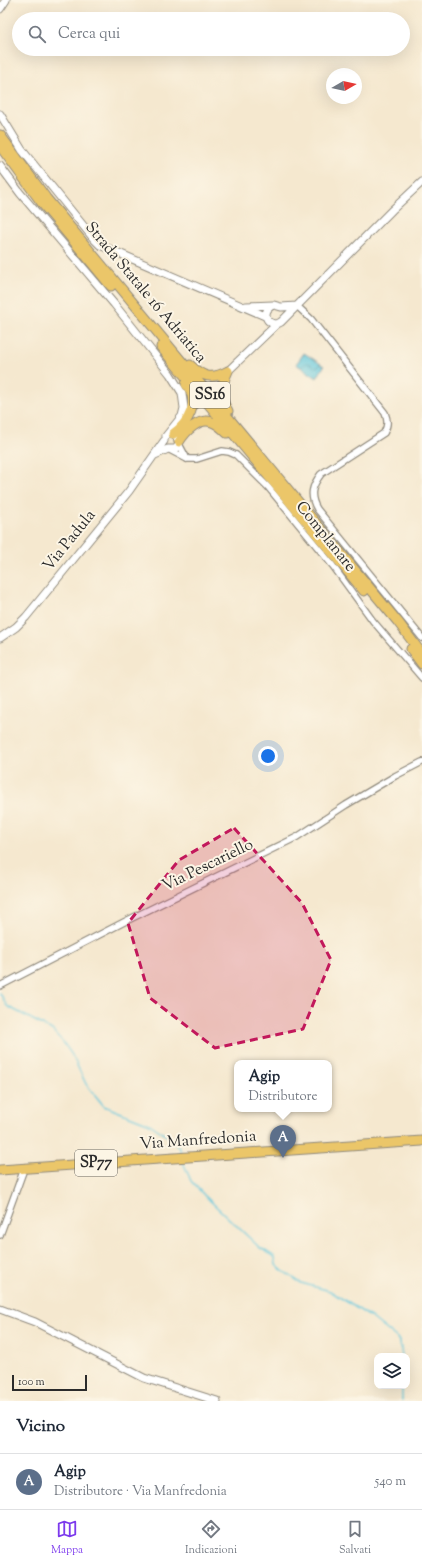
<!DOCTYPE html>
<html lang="it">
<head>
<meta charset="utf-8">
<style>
	body { margin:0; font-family:"Sorts Mill Goudy",serif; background:#f2f2f3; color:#1f2937 }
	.controls { position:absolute; right:12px; bottom:12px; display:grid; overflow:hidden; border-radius:8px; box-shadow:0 4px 16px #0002 }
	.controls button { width:36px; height:36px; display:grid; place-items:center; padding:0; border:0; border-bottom:1px solid #e0e1e3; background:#fff; color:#1f2937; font:20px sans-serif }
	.compass { position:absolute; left:326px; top:68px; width:36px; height:36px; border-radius:50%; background:#fff; box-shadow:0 4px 16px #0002; rotate:81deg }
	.scale { position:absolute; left:12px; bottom:10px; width:75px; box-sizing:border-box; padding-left:4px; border:2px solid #2b2b2b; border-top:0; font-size:11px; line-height:14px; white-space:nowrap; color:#2b2b2b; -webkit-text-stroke:3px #fcf5e5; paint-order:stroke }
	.you { position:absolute; left:268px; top:756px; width:14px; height:14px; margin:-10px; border:3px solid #fff; border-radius:50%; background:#1a73e8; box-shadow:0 0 0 6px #1a73e833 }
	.badge { display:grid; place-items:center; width:26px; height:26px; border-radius:50%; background:#7c3aed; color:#fff; font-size:13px; font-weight:700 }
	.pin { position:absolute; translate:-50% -33px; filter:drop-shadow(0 1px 2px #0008) }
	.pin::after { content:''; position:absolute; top:21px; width:14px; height:12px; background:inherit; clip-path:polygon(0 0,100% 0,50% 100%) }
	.popup { position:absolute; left:234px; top:1060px; width:98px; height:52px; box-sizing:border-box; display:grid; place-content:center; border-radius:8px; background:#fff; filter:drop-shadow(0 1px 3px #0005); font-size:13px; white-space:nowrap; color:#747a83 }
	.popup b { font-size:15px; color:#1f2937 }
	.popup::after { content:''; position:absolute; left:50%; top:100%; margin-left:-8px; border:8px solid transparent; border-top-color:#fff }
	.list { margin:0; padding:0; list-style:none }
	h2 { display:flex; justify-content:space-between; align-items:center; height:52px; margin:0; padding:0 16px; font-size:17px }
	h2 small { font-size:13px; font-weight:400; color:#747a83 }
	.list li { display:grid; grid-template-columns:26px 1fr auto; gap:12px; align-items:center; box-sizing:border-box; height:56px; padding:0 16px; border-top:1px solid #e0e1e3 }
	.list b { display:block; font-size:15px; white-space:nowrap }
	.list p { margin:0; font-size:13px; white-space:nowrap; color:#747a83 }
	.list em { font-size:13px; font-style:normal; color:#747a83 }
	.icon { flex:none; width:22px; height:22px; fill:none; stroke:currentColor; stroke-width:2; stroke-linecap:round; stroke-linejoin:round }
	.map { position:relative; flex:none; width:422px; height:1401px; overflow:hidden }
	.search { position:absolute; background:#fff; box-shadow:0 4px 16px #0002; left:12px; right:12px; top:12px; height:44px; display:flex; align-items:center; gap:10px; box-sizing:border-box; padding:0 14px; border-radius:22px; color:#747a83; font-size:15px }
	.sheet { height:108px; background:#fff }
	nav { display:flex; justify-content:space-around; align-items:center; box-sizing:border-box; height:56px; border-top:1px solid #e0e1e3; background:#fff; font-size:11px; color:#747a83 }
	nav a { display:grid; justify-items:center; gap:2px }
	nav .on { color:#7c3aed }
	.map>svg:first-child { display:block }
	.water { fill:url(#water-waves); stroke:#457884 }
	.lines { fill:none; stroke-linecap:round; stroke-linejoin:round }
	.stream { stroke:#5fc6dc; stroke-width:1.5 }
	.minor-casing { stroke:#908a7d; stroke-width:8 }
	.tertiary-casing { stroke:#908a7d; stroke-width:9 }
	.primary-casing { stroke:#908a7d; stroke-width:11 }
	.trunk-casing { stroke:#908a7d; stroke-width:11 }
	.minor { stroke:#fff; stroke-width:5.5 }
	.tertiary { stroke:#fff; stroke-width:7 }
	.primary { stroke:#ebc669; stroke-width:9 }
	.trunk { stroke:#ebc669; stroke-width:9 }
	.marked { fill:#c2185b; fill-opacity:0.2; stroke:#c2185b; stroke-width:3; stroke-dasharray:8 5; stroke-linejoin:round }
	.labels { text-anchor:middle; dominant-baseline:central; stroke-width:4; stroke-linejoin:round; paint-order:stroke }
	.shield { fill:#fcf5e5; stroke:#6a6863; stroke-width:1 }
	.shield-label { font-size:15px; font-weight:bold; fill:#2b2b2b }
	.street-label { font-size:16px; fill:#2b2b2b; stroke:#fcf5e5 }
</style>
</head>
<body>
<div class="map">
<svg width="422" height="1401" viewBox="0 0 422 1401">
	<defs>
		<pattern id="water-waves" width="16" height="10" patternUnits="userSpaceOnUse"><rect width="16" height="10" fill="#5fc6dc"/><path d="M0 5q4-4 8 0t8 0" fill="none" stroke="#4fa1b3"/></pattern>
	</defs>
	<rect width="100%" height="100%" fill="#fcf5e5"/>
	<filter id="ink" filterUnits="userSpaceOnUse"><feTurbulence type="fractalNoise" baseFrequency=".025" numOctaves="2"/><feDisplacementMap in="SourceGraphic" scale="8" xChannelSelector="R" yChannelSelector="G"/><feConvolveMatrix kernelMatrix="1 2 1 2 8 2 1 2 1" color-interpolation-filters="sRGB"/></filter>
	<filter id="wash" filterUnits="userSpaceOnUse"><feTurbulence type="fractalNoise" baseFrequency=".012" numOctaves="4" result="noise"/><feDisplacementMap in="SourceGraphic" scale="16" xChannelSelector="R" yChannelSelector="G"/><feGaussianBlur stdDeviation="0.9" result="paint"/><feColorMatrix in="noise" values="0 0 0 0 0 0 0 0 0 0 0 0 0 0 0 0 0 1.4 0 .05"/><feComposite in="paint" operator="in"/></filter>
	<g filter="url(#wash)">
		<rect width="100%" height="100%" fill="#f5e8cf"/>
		<path class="water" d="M304,353l20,13 -7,12 -21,-14z"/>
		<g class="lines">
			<path class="stream" d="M0,993l7,13 45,24 11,12 9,13 14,29 18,22 46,18 17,12 13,13 1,5
				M183,1162l8,19 13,14 55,52 16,10 1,8 7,6 18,12 29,8 42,27 25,20 3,5 2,13
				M402,1401v-15"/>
		</g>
	</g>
	<g filter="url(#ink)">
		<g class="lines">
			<g class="minor-casing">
				<path id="minor" d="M297,306l14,13 74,94c3,8 3,12 -1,20l-63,41c-9,12 -12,21 -4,35l105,129
					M179,444l8,15
					M168,449l19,10h10l25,-8 7,1 7,3 32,32 65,79 40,55 49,57
					M0,986l126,-65 171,-84 49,-32 49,-29 27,-14
					M0,1235l24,-66"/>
			</g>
			<g class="tertiary-casing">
				<path id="tertiary" d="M0,9l6,-9
					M0,114l22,36 72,89 6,6 165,71
					M0,166l20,27 94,111 56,70 12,19 2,15 -2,8 -16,20
					M246,306l27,-1
					M277,324c-13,0 -15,-15 -3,-19l7,2 16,-1
					M228,371l49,-47 4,-2 111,-112 30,-28
					M155,455l13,-6h8l3,-5 -2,-6
					M0,638l16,-11 10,-10 103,-126 35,-50
					M0,1309l35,13 109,56 73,23"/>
			</g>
			<g class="primary-casing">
				<path id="primary" d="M0,1170l422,-29"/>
			</g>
			<g class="trunk-casing">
				<path id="trunk" d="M0,135l46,63 352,424 24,32
					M0,146l42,57 69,83
					M161,347l203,244
					M190,365c13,12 21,15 38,6
					M228,371c-7,15 -9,26 0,40
					M173,434c15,-11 28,-32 13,-50
					M179,442c6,-10 20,-25 33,-20 6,2 11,7 15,11
					M411,649l11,15"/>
			</g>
			<use href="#minor" class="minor"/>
			<use href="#tertiary" class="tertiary"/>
			<use href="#primary" class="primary"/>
			<use href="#trunk" class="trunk"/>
		</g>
	</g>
	<path class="marked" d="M234,828l68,75 29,57 -28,69 -88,19 -65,-50 -22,-75 51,-63z"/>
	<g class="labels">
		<g class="shield">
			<rect x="190" y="382" width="40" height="26" rx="3"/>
			<rect x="75" y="1150" width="42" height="26" rx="3"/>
		</g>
		<g class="shield-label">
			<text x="210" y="395">SS16</text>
			<text x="96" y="1163">SP77</text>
		</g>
		<g class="street-label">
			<text transform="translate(145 293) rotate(50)">Strada Statale 16 Adriatica</text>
			<text transform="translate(325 537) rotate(51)">Complanare</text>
			<text transform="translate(70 541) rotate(-51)">Via Padula</text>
			<text transform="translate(208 866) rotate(-26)">Via Pescariello</text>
			<text transform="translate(198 1141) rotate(-4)">Via Manfredonia</text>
		</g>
	</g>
</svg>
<div class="controls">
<button><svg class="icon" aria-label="layers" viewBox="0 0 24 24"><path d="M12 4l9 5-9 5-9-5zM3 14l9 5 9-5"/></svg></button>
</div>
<svg class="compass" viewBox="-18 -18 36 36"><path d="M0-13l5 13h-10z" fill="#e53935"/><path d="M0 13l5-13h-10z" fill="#747a83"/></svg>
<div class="scale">100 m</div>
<div class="you"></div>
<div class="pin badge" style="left:283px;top:1158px;background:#5c6f8a">A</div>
<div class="popup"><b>Agip</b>Distributore</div>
<div class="search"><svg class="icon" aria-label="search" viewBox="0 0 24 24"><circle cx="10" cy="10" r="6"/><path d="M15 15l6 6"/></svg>Cerca qui</div>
</div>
<section class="sheet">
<h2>Vicino<small></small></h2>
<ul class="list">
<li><span class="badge" style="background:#5c6f8a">A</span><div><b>Agip</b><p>Distributore · Via Manfredonia</p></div><em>540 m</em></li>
</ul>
</section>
<nav>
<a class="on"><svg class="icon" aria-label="map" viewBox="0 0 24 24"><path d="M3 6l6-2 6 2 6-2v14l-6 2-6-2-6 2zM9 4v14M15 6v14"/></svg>Mappa</a>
<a><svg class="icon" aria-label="directions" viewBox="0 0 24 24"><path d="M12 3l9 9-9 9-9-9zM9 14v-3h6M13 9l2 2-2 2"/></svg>Indicazioni</a>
<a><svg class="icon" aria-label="saved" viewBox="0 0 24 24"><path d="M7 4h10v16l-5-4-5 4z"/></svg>Salvati</a>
</nav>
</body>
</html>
